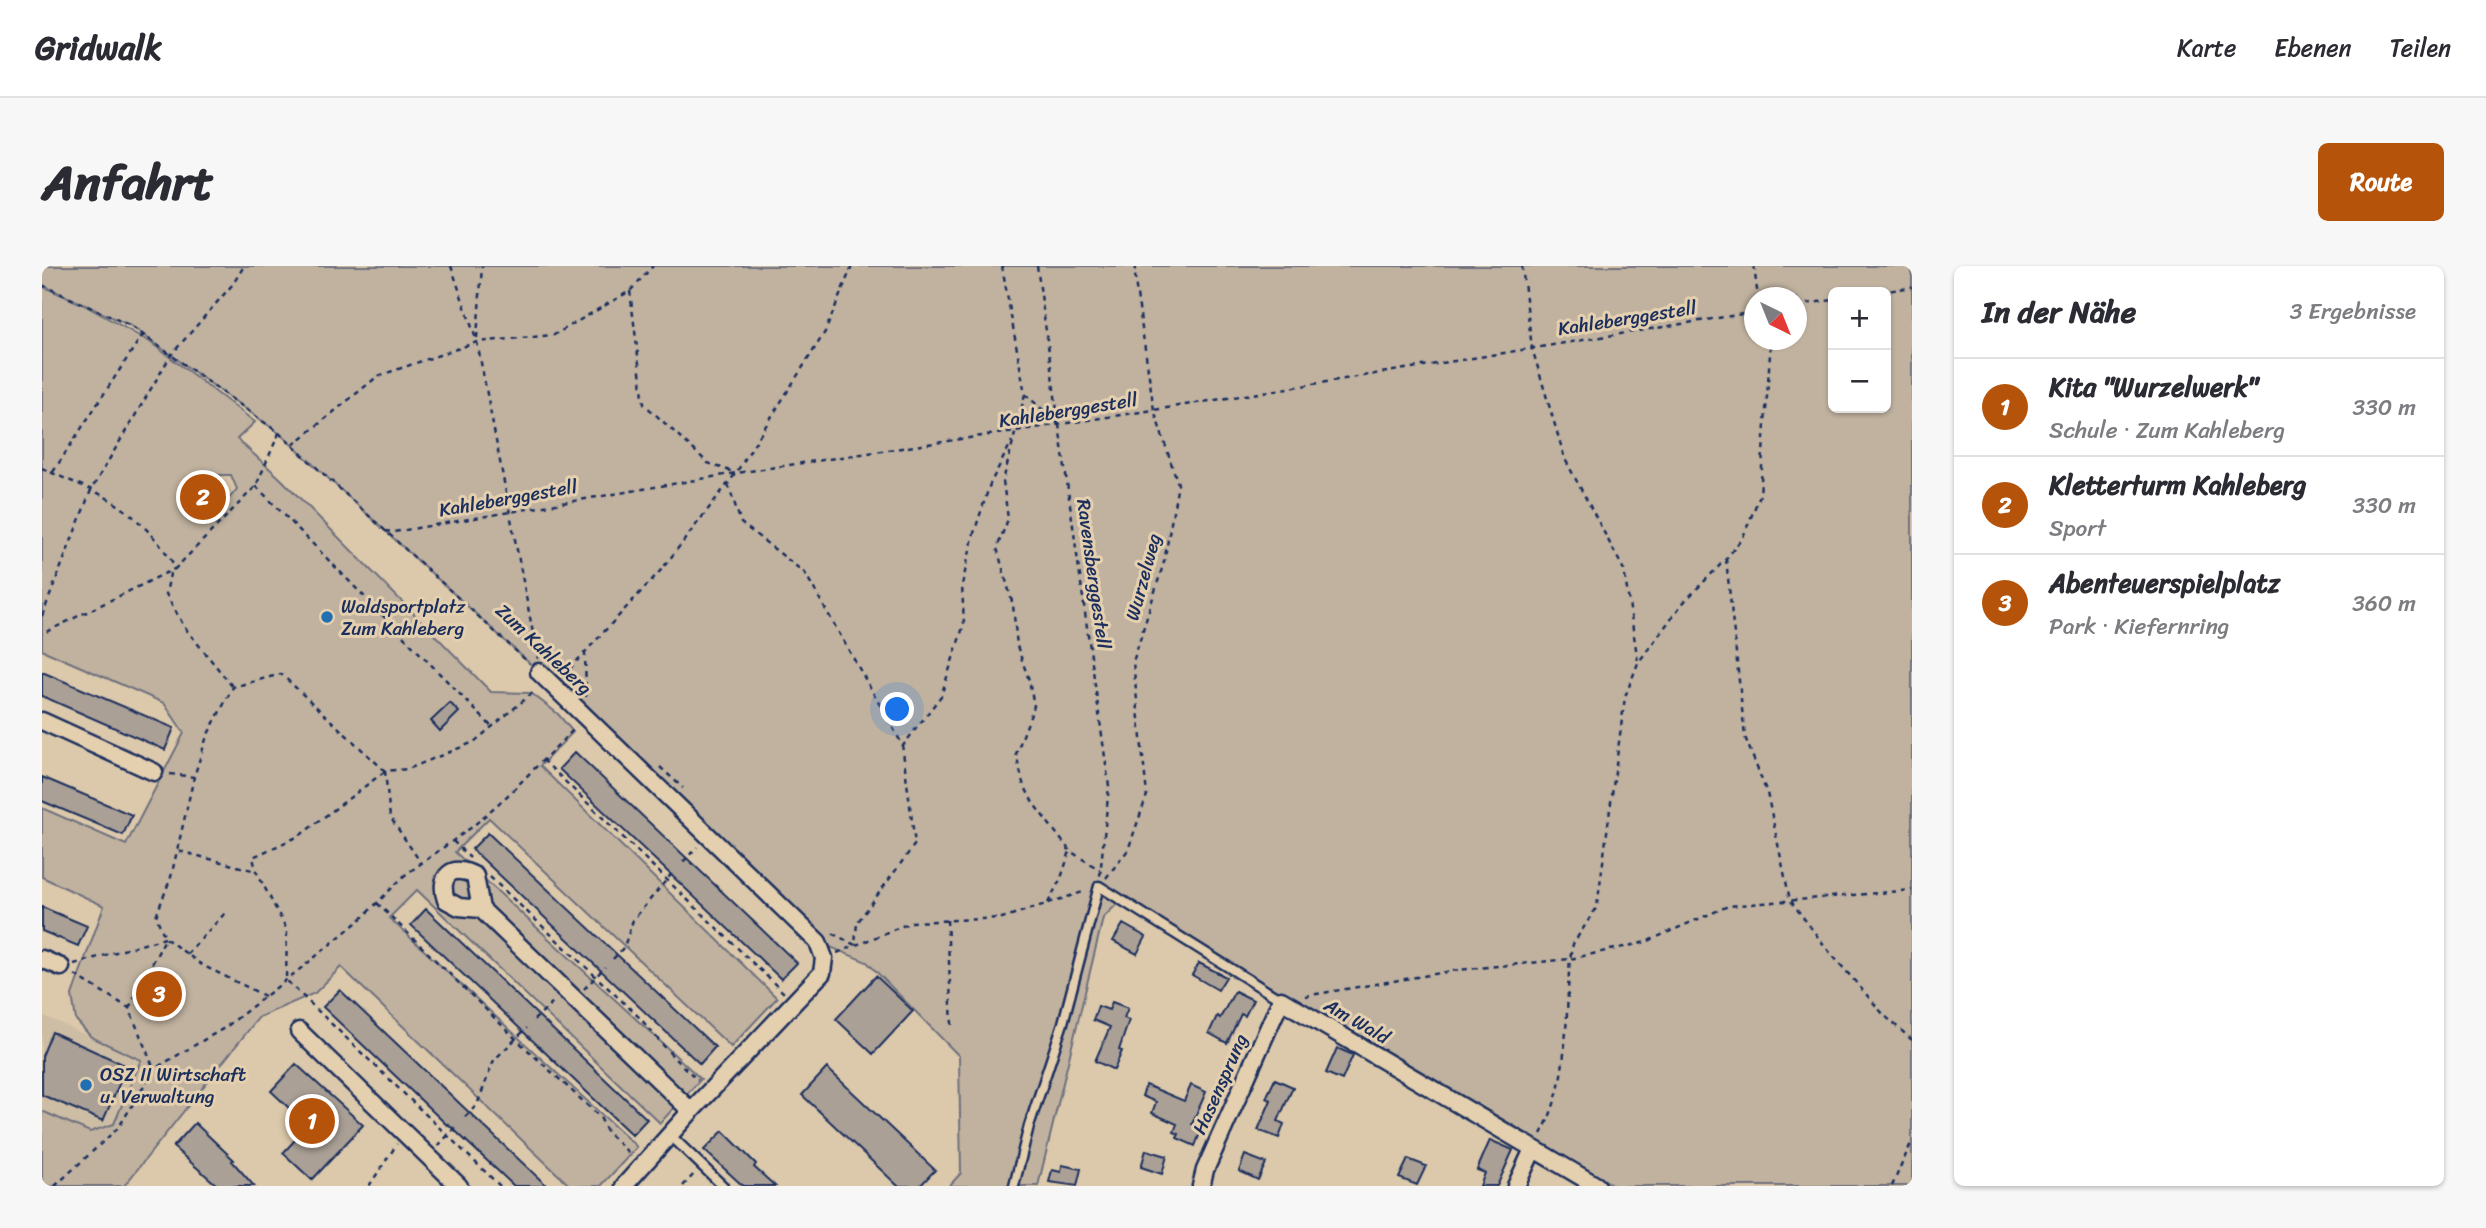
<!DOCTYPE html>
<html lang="de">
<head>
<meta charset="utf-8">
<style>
	body { margin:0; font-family:Sriracha,sans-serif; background:#f7f7f7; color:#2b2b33 }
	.controls { position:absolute; right:21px; top:21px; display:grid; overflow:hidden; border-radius:10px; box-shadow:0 2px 5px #0004 }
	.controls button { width:63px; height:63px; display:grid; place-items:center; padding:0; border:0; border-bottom:2px solid #e1e1e2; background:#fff; color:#2b2b33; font:35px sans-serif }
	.compass { position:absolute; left:1702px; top:21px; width:63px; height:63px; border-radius:50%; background:#fff; box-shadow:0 2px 5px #0004; rotate:137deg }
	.you { position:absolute; left:856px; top:444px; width:24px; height:24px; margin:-18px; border:5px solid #fff; border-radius:50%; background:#1a73e8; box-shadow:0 0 0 10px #1a73e833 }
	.badge { display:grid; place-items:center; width:46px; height:46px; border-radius:50%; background:#b45309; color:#fff; font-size:23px; font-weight:700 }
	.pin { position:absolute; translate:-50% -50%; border:4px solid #fff; box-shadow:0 2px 7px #0006 }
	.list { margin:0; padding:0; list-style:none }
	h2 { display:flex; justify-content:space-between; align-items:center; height:91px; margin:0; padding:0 28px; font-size:30px }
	h2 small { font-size:23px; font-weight:400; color:#7c7c81 }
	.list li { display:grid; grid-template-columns:46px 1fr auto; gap:21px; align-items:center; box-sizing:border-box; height:98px; padding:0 28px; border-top:2px solid #e1e1e2 }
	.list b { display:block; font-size:26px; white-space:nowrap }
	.list p { margin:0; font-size:23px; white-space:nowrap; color:#7c7c81 }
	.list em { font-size:23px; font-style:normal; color:#7c7c81 }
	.map { position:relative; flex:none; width:1870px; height:920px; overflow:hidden; border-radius:10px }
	header { display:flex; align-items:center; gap:42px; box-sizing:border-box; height:98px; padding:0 35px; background:#fff; border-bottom:2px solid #e1e1e2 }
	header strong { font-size:33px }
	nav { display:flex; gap:38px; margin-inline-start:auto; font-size:24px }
	.intro { display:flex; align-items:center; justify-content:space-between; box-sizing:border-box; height:168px; padding:0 42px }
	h1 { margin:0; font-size:49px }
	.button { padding:18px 32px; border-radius:10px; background:#b45309; color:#fff; font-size:24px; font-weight:700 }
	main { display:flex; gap:42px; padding:0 42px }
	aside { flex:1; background:#fff; border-radius:10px; box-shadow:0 2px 5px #0004 }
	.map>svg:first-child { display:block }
	.built { fill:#cdbda5 }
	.green { fill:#c0b29f; stroke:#6e707e; stroke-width:2; fill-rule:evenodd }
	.building { fill:#aaa096; stroke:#1b2f5e; stroke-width:2 }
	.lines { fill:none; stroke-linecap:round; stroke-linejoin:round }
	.lane-casing { stroke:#1b2f5e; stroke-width:13 }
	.street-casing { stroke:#1b2f5e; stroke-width:21 }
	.path { stroke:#1b2f5e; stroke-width:2.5; stroke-dasharray:5 5; stroke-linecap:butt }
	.lane { stroke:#e4cfae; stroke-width:8 }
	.street { stroke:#e4cfae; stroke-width:16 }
	.poi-dot { fill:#1f6fb2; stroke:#e4cfae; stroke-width:2.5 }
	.labels { text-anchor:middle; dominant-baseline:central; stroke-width:6; stroke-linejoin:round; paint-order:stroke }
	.street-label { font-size:19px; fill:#1b2f5e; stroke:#e4cfae }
	.poi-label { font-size:19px; fill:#1b2f5e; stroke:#e4cfae; text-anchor:start }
</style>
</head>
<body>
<header>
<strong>Gridwalk</strong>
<nav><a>Karte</a><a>Ebenen</a><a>Teilen</a></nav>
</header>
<div class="intro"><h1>Anfahrt</h1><a class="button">Route</a></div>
<main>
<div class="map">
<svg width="1870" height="920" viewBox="0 0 1870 920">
	<rect width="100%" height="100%" fill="#dcc9ab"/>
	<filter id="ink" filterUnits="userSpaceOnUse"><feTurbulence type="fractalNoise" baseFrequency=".0143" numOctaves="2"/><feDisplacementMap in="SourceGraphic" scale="14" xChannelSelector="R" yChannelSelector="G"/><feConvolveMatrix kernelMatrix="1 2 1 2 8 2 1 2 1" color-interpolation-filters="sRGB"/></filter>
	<g filter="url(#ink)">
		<path class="built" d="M0,749l99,45 -27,64 -24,8 -48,-21z"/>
		<path class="green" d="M0,0h1870v920h-297l-313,-180 -180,-107 -19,19 -65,268h-89l12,-13 -2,-117 -92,-94 -49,-20 -279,-270 -260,-239 -148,-107 -89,-41zM1791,26h53v116h-53zM1713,32h42v42h-42z
			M0,20l42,19 66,37 105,80 -18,17 44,40 210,213 40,1 27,21 15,18 -33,34 237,232 -46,49 -242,-229 -34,34 246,227 -41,44 -243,-233 -28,28 248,229 -36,39h-31l-229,-219 -26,26 -56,24 -135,169h-82v-75l48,21 24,-8 27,-64 -50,-23 -15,-17 -4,-25 32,-89 -62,-29v-69l84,37 58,-112 -20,-30 -122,-53zM189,209l6,14c-10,13 -21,24 -38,26l-16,-7c-8,-36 23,-33 48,-33z"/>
		<path class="building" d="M0,406l132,56 -9,22 -123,-54z
			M408,437l9,9 -19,19 -9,-10z
			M533,486l222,211 -16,16 -222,-210z
			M0,511l90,38 -9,20 -81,-34z
			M446,567l227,214 -15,17 -228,-215z
			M0,641l45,19 -9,20 -36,-15z
			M384,643l221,210 -15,16 -221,-210z
			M1081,658l23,13 -9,17 -24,-13z
			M1157,697l27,14 -8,13 -26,-15z
			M834,710l37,35 -40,43 -37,-35z
			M298,724l135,128 72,68h-33l-66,-62 -1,1 -124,-118z
			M1193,725l18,9 -8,16 -4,-2 -14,29 -18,-10 8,-17 3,2z
			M1070,736l16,6 -4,10 5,2 -10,30 3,1 -8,19 -19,-9 15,-34 -17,-7 5,-14 11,4z
			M10,766l75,34 -24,55 -61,-26v-39z
			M1295,782l16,7 -11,25 -16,-7z
			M254,798l67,61 -51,55 -29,-27 25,-27 -37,-35z
			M785,802l108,102 -15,16h-22l-96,-91z
			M1233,813l18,8 -15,34 6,3 -5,14 -21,-8 13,-30 -5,-2z
			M1104,819l38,16 7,-16 15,7 -14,32 10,4 -7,18 -18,-8 2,-4 -5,-2 3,-8 -25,-11 4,-11 -14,-6z
			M153,857l39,37 -2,1 22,25h-36l-45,-39z
			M681,865l33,33 -2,3 21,19h-32l-39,-36z
			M1448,874l23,10 -16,36h-17l5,-13 -8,-3z
			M1104,884l21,6 -5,18 -21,-7z
			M1203,889l21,8 -8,17 -19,-9z
			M1366,893l18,7 -9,19 -18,-7z
			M1020,899l19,4 -4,17 -28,-4 3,-12 9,2z"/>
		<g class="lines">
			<g class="lane-casing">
				<path id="lane" d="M627,868l54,52
					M972,920l15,-60 34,-103 36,-137 182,114"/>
			</g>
			<g class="street-casing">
				<path id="street" d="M497,406l279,270 6,16 -2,15 -131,138 -67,75
					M0,455l112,51
					M439,643l-6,-33c-23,-13 -37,0 -29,24l13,7 22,2 210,202
					M0,693l19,8
					M257,765l160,155
					M1159,920l4,-16 76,-170 316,186
					M1474,920l17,-37"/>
			</g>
			<path class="path" d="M409,0l26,76 61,317
				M960,0l23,128 35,31
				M995,0l72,520 -9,90
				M1480,0l10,82 33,111 59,111 14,92
				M1712,0l4,32
				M0,19l89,41 148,107 250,230
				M588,25l14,113 64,59 25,9
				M1839,26l31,-5
				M1755,39l36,-5
				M435,72l5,-72
				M983,128l-22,87 5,38 -11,29 16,57 4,41 12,34 5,26 -18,48 7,29 10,20 37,48 30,19
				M251,179l85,-69 99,-34 77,-7 76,-44 23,-25
				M0,202c21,11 45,18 65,30 28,16 53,43 69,70l-134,66
				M11,206l90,-138
				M686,218l13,39 64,50 97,171 13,100 -58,79 -2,22 -25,-13
				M214,220l235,240
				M343,265l9,1 342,-59 418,-63 601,-98
				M1684,293l19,178 22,56 23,107 37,49 57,66 28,25
				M0,350l49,-126 80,-135 62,-71 11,-18
				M543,386l1,45
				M521,410l99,-107 74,-96 89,-141 27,-66
				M190,420l-47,-58 -19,-34 4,-20 86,-88 23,-53
				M860,481l39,-51 23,-72 -2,-39 12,-52 16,-49 22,-43
				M501,494l241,233
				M618,501l23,21
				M343,505l5,46 31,46
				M342,506l-85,64 -46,21 3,14 31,59 -1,50 214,206
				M128,508l24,3
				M411,575l17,17
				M137,585l77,20
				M641,596l14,-15
				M448,611l150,141 35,41 23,21
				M1064,612l22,-28 19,-55 -14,-133 31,-100 14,-78 -24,-74 -19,-129 1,-15
				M335,637l139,136 84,78 7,15 25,24
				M1006,637l13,-25 9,-27
				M905,654l5,105
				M795,687l75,-31 90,-4 84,-27
				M145,688l40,-43
				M571,693l11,-12 9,-27 41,-49
				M32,698l91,-26
				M33,709l54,33 25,61
				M542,723l21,-22
				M223,730l-63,-31 -37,-27 -9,-22 15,-39 23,-100 13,-41 26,-49 48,-13 104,97 23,-2 66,-27 62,-52
				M1263,730l153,-26 112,-11 3,-15 24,-37 28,-210 13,-34 44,-59 44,-45 17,-22 17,-42 11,-155
				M87,742l36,-69
				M492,754l21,-20
				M423,851l12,-12 17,-45 33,-32
				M1499,868c29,-51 24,-118 29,-175l76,-17 82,-36 184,-16
				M396,880l19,-21
				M13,920l64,-59 35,-58 72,-42 83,-65 53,-44 43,-43 67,-48 35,-31 69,-69
				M327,920l28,-42
				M641,920l12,-13
				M1850,920l20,-45"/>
			<use href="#lane" class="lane"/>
			<use href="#street" class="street"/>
		</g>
	</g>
	<g class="poi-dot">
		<circle cx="285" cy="351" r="7"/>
		<circle cx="44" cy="819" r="7"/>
	</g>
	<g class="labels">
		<g class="street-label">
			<text transform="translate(1585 52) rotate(-9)">Kahleberggestell</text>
			<text transform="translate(1026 144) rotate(-9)">Kahleberggestell</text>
			<text transform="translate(466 232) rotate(-10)">Kahleberggestell</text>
			<text transform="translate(1052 308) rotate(82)">Ravensberggestell</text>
			<text transform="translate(1101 311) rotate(-75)">Wurzelweg</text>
			<text transform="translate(502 383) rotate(43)">Zum Kahleberg</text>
			<text transform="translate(1315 755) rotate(30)">Am Wald</text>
			<text transform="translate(1178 818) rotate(-66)">Hasensprung</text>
		</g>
		<g class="poi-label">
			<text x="299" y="340">Waldsportplatz<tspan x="299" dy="22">Zum Kahleberg</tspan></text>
			<text x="58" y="808">OSZ II Wirtschaft<tspan x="58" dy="22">u. Verwaltung</tspan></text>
		</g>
	</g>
</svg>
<div class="controls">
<button>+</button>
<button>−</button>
</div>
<svg class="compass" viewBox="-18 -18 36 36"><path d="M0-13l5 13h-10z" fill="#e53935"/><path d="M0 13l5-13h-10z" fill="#7c7c81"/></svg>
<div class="you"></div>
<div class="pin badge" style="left:270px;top:855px">1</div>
<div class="pin badge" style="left:161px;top:231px">2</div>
<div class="pin badge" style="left:117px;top:728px">3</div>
</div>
<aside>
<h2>In der Nähe<small>3 Ergebnisse</small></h2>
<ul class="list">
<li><span class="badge">1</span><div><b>Kita &quot;Wurzelwerk&quot;</b><p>Schule · Zum Kahleberg</p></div><em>330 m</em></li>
<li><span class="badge">2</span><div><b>Kletterturm Kahleberg</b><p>Sport</p></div><em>330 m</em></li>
<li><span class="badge">3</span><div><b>Abenteuerspielplatz</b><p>Park · Kiefernring</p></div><em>360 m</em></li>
</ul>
</aside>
</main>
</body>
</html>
